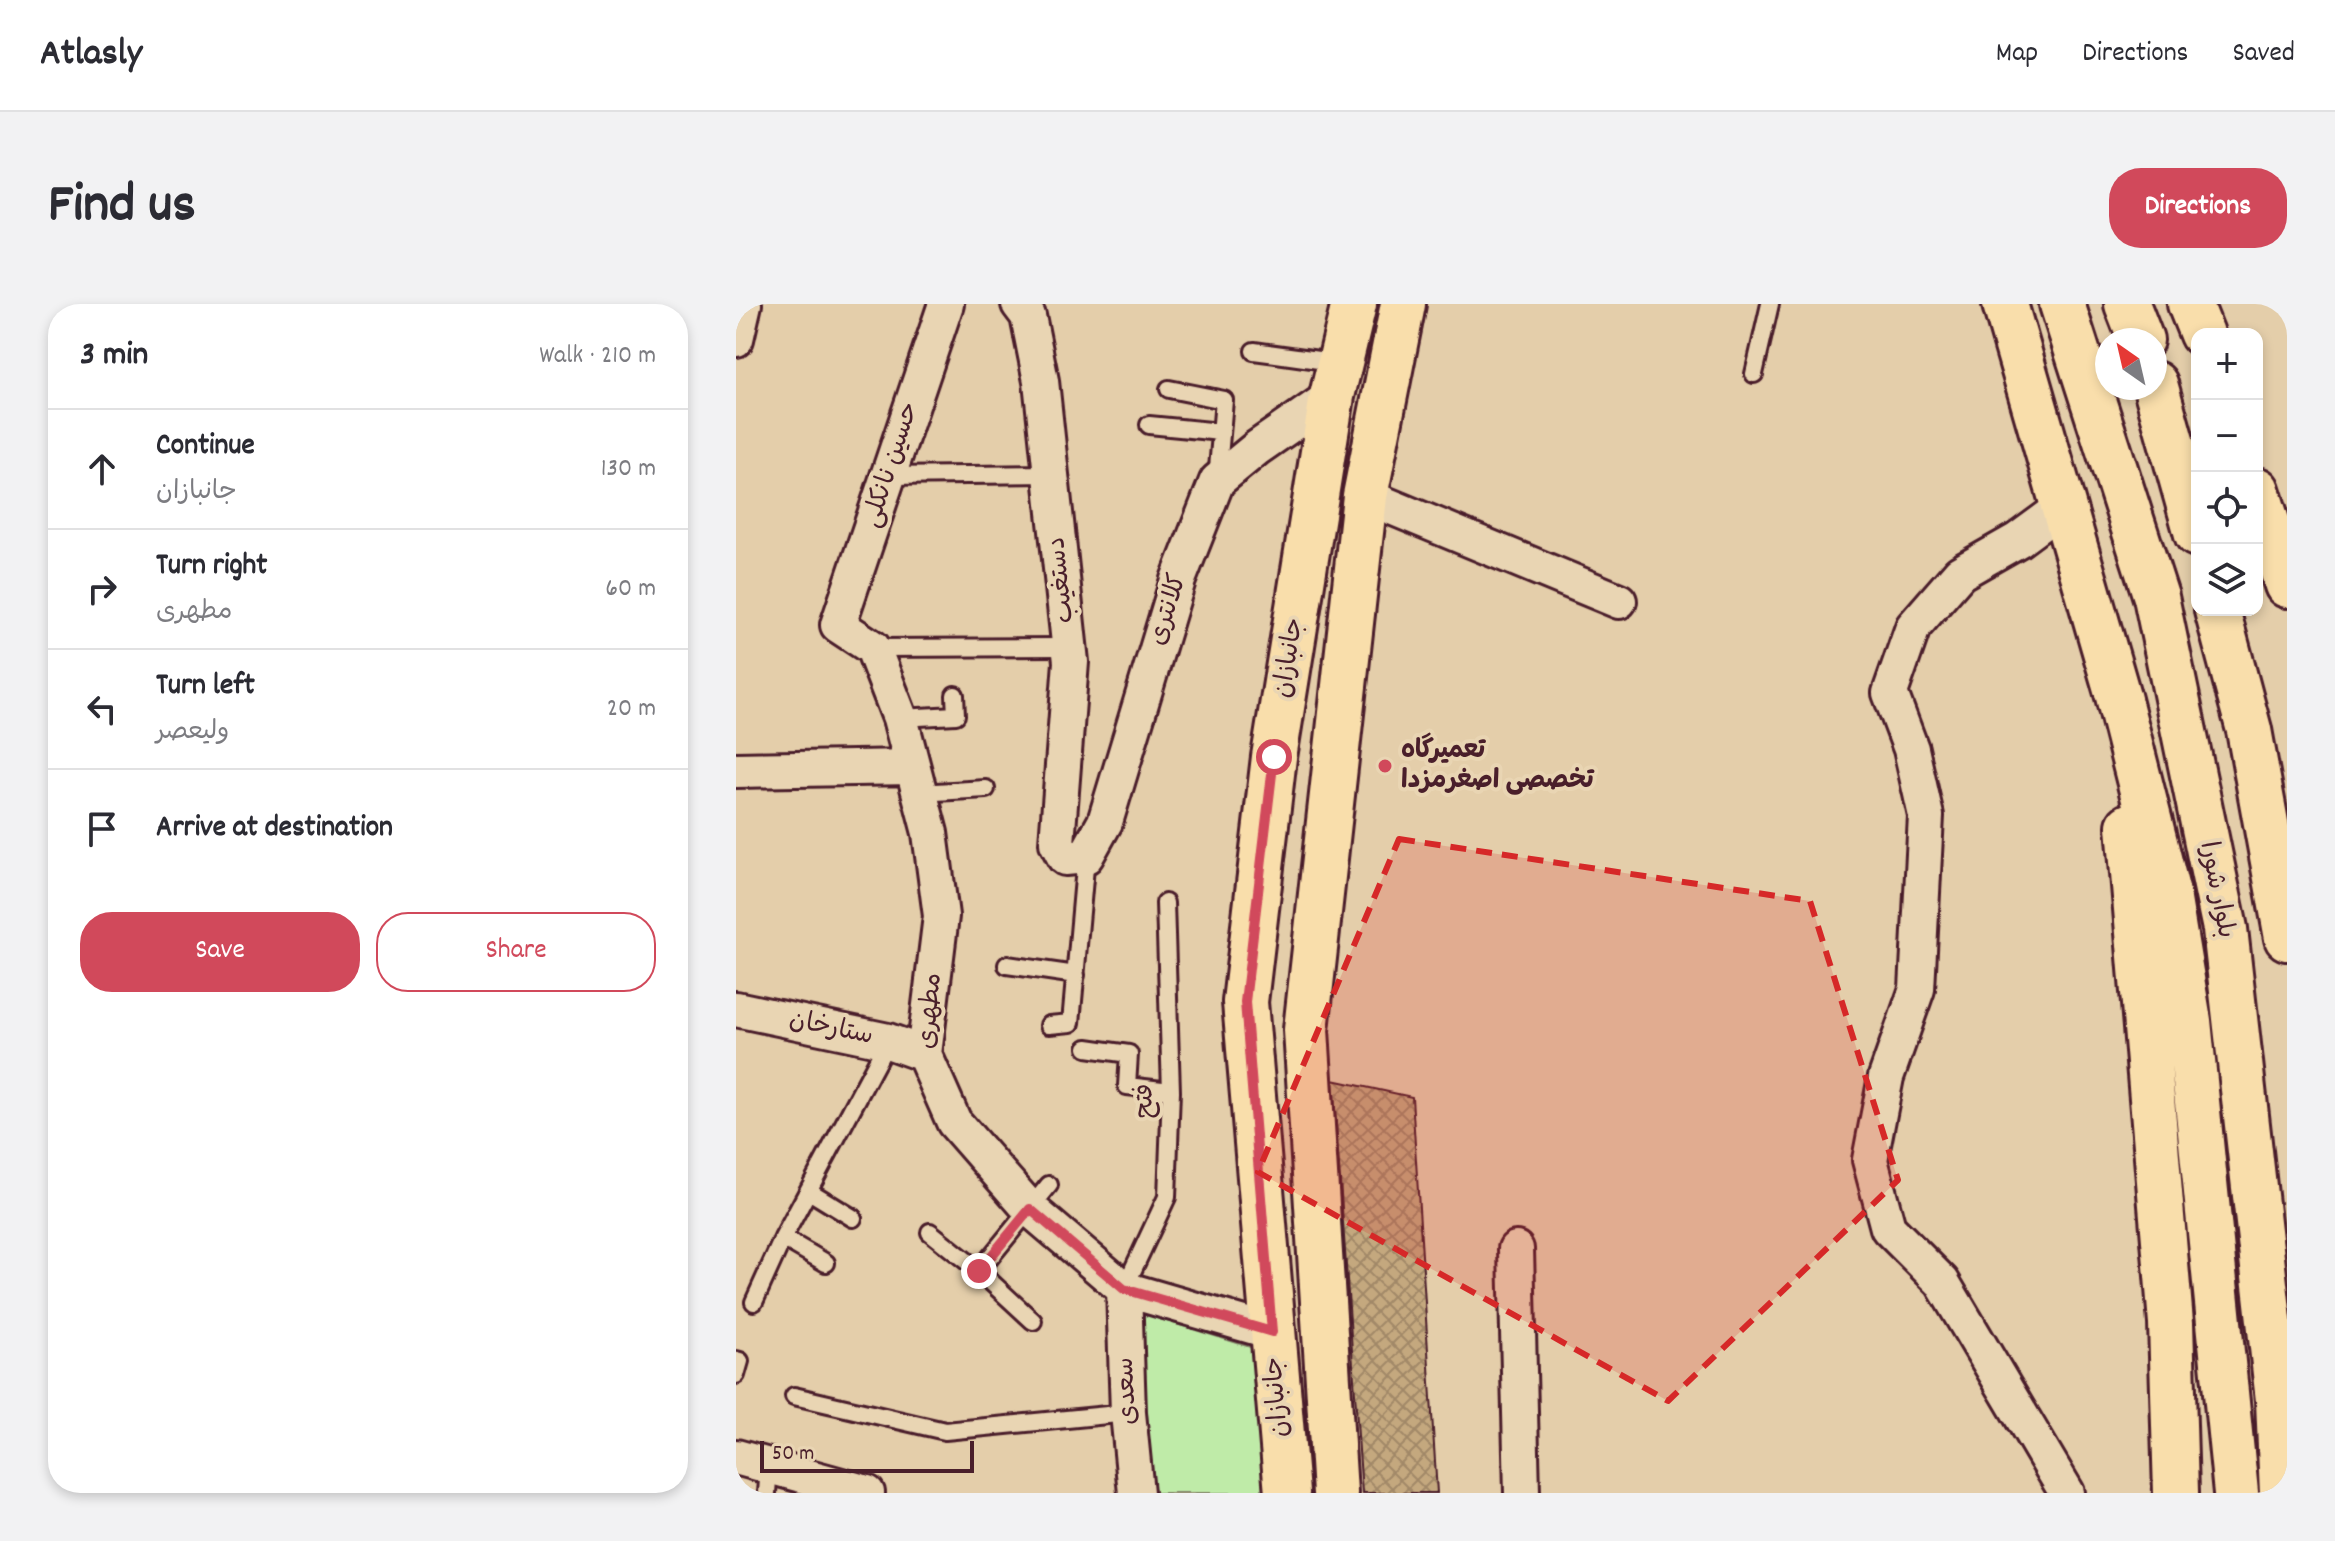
<!DOCTYPE html>
<html lang="en">
<head>
<meta charset="utf-8">
<style>
	body { margin:0; font-family:Dekko,"Playpen Sans Arabic",sans-serif; background:#f2f2f3; color:#2b2b33 }
	.controls { position:absolute; right:24px; top:24px; display:grid; overflow:hidden; border-radius:16px; box-shadow:0 4px 12px #0003 }
	.controls button { width:72px; height:72px; display:grid; place-items:center; padding:0; border:0; border-bottom:2px solid #e1e1e2; background:#fff; color:#2b2b33; font:40px sans-serif }
	.compass { position:absolute; left:1359px; top:24px; width:72px; height:72px; border-radius:50%; background:#fff; box-shadow:0 4px 12px #0003; rotate:326deg }
	.scale { position:absolute; left:24px; bottom:20px; width:214px; box-sizing:border-box; padding-left:8px; border:4px solid #4a1f2b; border-top:0; font-size:22px; line-height:28px; white-space:nowrap; color:#4a1f2b; -webkit-text-stroke:6px #e9d5b3; paint-order:stroke }
	.stop { position:absolute; width:24px; height:24px; margin:-18px; border:6px solid #d1495b; border-radius:50%; background:#fff }
	.stop.end { background:#d1495b; border-color:#fff; box-shadow:0 2px 8px #0008 }
	.list { margin:0; padding:0; list-style:none }
	h2 { display:flex; justify-content:space-between; align-items:center; height:104px; margin:0; padding:0 32px; font-size:34px }
	h2 small { font-size:26px; font-weight:400; color:#7c7c81 }
	.list li { display:grid; grid-template-columns:52px 1fr auto; gap:24px; align-items:center; box-sizing:border-box; height:120px; padding:0 32px; border-top:2px solid #e1e1e2 }
	.list b { display:block; font-size:30px; white-space:nowrap }
	.list p { margin:0; font-size:26px; white-space:nowrap; color:#7c7c81 }
	.list em { font-size:26px; font-style:normal; color:#7c7c81 }
	.actions { display:flex; gap:16px; padding:24px 32px }
	.actions a { flex:1; padding:18px 0; border:2px solid #d1495b; border-radius:32px; text-align:center; font-size:28px; color:#d1495b }
	.actions .main { background:#d1495b; color:#fff }
	.icon { flex:none; width:44px; height:44px; fill:none; stroke:currentColor; stroke-width:2; stroke-linecap:round; stroke-linejoin:round }
	.map { position:relative; flex:none; width:1551px; height:1189px; overflow:hidden; border-radius:32px }
	header { display:flex; align-items:center; gap:48px; box-sizing:border-box; height:112px; padding:0 40px; background:#fff; border-bottom:2px solid #e1e1e2 }
	header strong { font-size:38px }
	nav { display:flex; gap:44px; margin-inline-start:auto; font-size:28px }
	.intro { display:flex; align-items:center; justify-content:space-between; box-sizing:border-box; height:192px; padding:0 48px }
	h1 { margin:0; font-size:56px }
	.button { padding:20px 36px; border-radius:32px; background:#d1495b; color:#fff; font-size:28px; font-weight:700 }
	main { display:flex; gap:48px; padding:0 48px }
	aside { flex:1; background:#fff; border-radius:32px; box-shadow:0 4px 12px #0003 }
	.map>svg:first-child { display:block }
	.park { fill:#bfeba8; stroke:#84856a; stroke-width:2 }
	.building { fill:url(#building-cross-hatch); stroke:#4a1f2b; stroke-width:2 }
	.lines { fill:none; stroke-linecap:round; stroke-linejoin:round }
	.service-casing { stroke:#4a1f2b; stroke-width:22 }
	.minor-casing { stroke:#4a1f2b; stroke-width:40 }
	.primary-casing { stroke:#4a1f2b; stroke-width:50 }
	.service { stroke:#e9d5b3; stroke-width:16 }
	.minor { stroke:#e9d5b3; stroke-width:34 }
	.primary { stroke:#f9deab; stroke-width:44 }
	.route { stroke:#d1495b; stroke-width:10 }
	.marked { fill:#d62828; fill-opacity:0.2; stroke:#d62828; stroke-width:6; stroke-dasharray:16 10; stroke-linejoin:round }
	.poi-dot { fill:#d1495b; stroke:#e9d5b3; stroke-width:3 }
	.labels { text-anchor:middle; dominant-baseline:central; stroke-width:8; stroke-linejoin:round; paint-order:stroke }
	.street-label { font-size:26px; fill:#4a1f2b; stroke:#e9d5b3 }
	.poi-label { font-size:26px; font-weight:bold; fill:#4a1f2b; stroke:#e9d5b3; text-anchor:start }
</style>
</head>
<body>
<header>
<strong>Atlasly</strong>
<nav><a>Map</a><a>Directions</a><a>Saved</a></nav>
</header>
<div class="intro"><h1>Find us</h1><a class="button">Directions</a></div>
<main>
<aside>
<h2>3 min<small>Walk · 210 m</small></h2>
<ul class="list">
<li><svg class="icon" aria-label="ahead" viewBox="0 0 24 24"><path d="M12 20V5M6 11l6-6 6 6"/></svg><div><b>Continue</b><p>جانبازان</p></div><em>130 m</em></li>
<li><svg class="icon" aria-label="right" viewBox="0 0 24 24"><path d="M7 20v-9h11M14 6l5 5-5 5"/></svg><div><b>Turn right</b><p>مطهری</p></div><em>60 m</em></li>
<li><svg class="icon" aria-label="left" viewBox="0 0 24 24"><path d="M17 20v-9H6M10 6l-5 5 5 5"/></svg><div><b>Turn left</b><p>ولیعصر</p></div><em>20 m</em></li>
<li><svg class="icon" aria-label="arrive" viewBox="0 0 24 24"><path d="M6 21V4h12l-3 4 3 4H6"/></svg><div><b>Arrive at destination</b></div></li>
</ul>
<div class="actions"><a class="main">Save</a><a>Share</a></div>
</aside>
<div class="map">
<svg width="1551" height="1189" viewBox="0 0 1551 1189">
	<defs>
		<pattern id="building-cross-hatch" width="8" height="8" patternUnits="userSpaceOnUse" patternTransform="scale(2)"><rect width="8" height="8" fill="#c4a87e"/><path d="M0 0l8 8M0 8l8-8" fill="none" stroke="#a18867"/></pattern>
	</defs>
	<rect width="100%" height="100%" fill="#e4ceaa"/>
	<filter id="ink" filterUnits="userSpaceOnUse"><feTurbulence type="fractalNoise" baseFrequency=".0125" numOctaves="2"/><feDisplacementMap in="SourceGraphic" scale="16" xChannelSelector="R" yChannelSelector="G"/><feConvolveMatrix kernelMatrix="1 2 1 2 8 2 1 2 1" color-interpolation-filters="sRGB"/></filter>
	<g filter="url(#ink)">
		<path class="park" d="M402,1008l122,38 16,143h-122z"/>
		<path class="building" d="M597,776l79,17 25,396h-75z"/>
		<g class="lines">
			<g class="service-casing">
				<path id="service" d="M518,47l86,12
					M1018,70l16,-70
					M433,85l55,11 -7,80
					M413,121l72,7
					M152,172l164,-2
					M137,344l196,-1
					M164,414l56,-3 -1,-20
					M183,489l67,-4
					M271,661l69,10
					M313,721l22,-2 15,-167
					M351,744l42,6 -2,32 44,5
					M73,887l44,27
					M194,928l49,39 54,50
					M47,934l43,25
					M243,967l70,-86
					M388,985l43,-92 4,-106 -6,-188
					M18,998l29,-64 105,-197
					M0,1056l4,1 -4,14
					M58,1092l151,35 183,-18
					M31,1189l2,-27"/>
			</g>
			<g class="minor-casing">
				<path id="minor" d="M210,0l-108,321 35,23 27,70 30,115 11,83 -17,138 30,68 76,87 94,80 148,43
					M283,0l9,12 13,65 30,281 -14,181 8,15 21,-2 19,-34 73,-242 39,-99 40,-33 75,-52
					M0,35l8,-35
					M629,192l254,105
					M1328,202l-46,34 -58,33 -47,54 -23,66 21,56 15,67 -9,173 -31,88 -16,83 18,68 54,54 125,211
					M0,466l176,-3
					M0,705l152,32 36,13
					M780,945l6,244
					M388,985l4,124 8,80
					M0,1153l131,36"/>
			</g>
			<g class="primary-casing">
				<path id="primary" d="M1269,0l113,392 50,198 21,127 47,472
					M1326,0l94,293 69,332 53,471 4,93
					M1391,0l14,36
					M1454,0l12,30
					M1419,80l42,150
					M1521,186l30,95
					M1481,306l32,120 38,208
					M1393,522l42,497 5,170
					M551,1189l-42,-491 29,-245 58,-361 22,-92
					M599,1189l-29,-463 59,-534 38,-192"/>
			</g>
			<use href="#service" class="service"/>
			<use href="#minor" class="minor"/>
			<use href="#primary" class="primary"/>
		</g>
	</g>
	<g class="lines" filter="url(#ink)">
		<path class="route" d="M243,967l51,-62 94,80 148,43 -27,-330 29,-245"/>
	</g>
	<path class="marked" d="M663,535l411,62 88,279 -230,221 -410,-229z"/>
	<circle class="poi-dot" cx="649" cy="462" r="8"/>
	<g class="labels">
		<g class="street-label">
			<text transform="translate(156 161) rotate(-72)">حسین نانکلی</text>
			<text transform="translate(326 276) rotate(-96)">دستغیب</text>
			<text transform="translate(433 306) rotate(-72)">کلانتری</text>
			<text transform="translate(554 354) rotate(-81)">جانبازان</text>
			<text transform="translate(1480 586) rotate(79)">بلوار شورا</text>
			<text transform="translate(195 707) rotate(-85)">مطهری</text>
			<text transform="translate(95 725) rotate(12)">ستارخان</text>
			<text transform="translate(410 797) rotate(-89)">فتح</text>
			<text transform="translate(392 1087) rotate(-93)">سعدی</text>
			<text transform="translate(542 1093) rotate(-95)">جانبازان</text>
		</g>
		<g class="poi-label">
			<text x="665" y="447">تعمیرگاه<tspan x="665" dy="30">تخصصی اصغرمزدا</tspan></text>
		</g>
	</g>
</svg>
<div class="controls">
<button>+</button>
<button>−</button>
<button><svg class="icon" aria-label="locate" viewBox="0 0 24 24"><circle cx="12" cy="12" r="6"/><path d="M12 2v4M12 18v4M2 12h4M18 12h4"/></svg></button>
<button><svg class="icon" aria-label="layers" viewBox="0 0 24 24"><path d="M12 4l9 5-9 5-9-5zM3 14l9 5 9-5"/></svg></button>
</div>
<svg class="compass" viewBox="-18 -18 36 36"><path d="M0-13l5 13h-10z" fill="#e53935"/><path d="M0 13l5-13h-10z" fill="#7c7c81"/></svg>
<div class="scale">50 m</div>
<div class="stop" style="left:538px;top:453px"></div>
<div class="stop end" style="left:243px;top:967px"></div>
</div>
</main>
</body>
</html>
